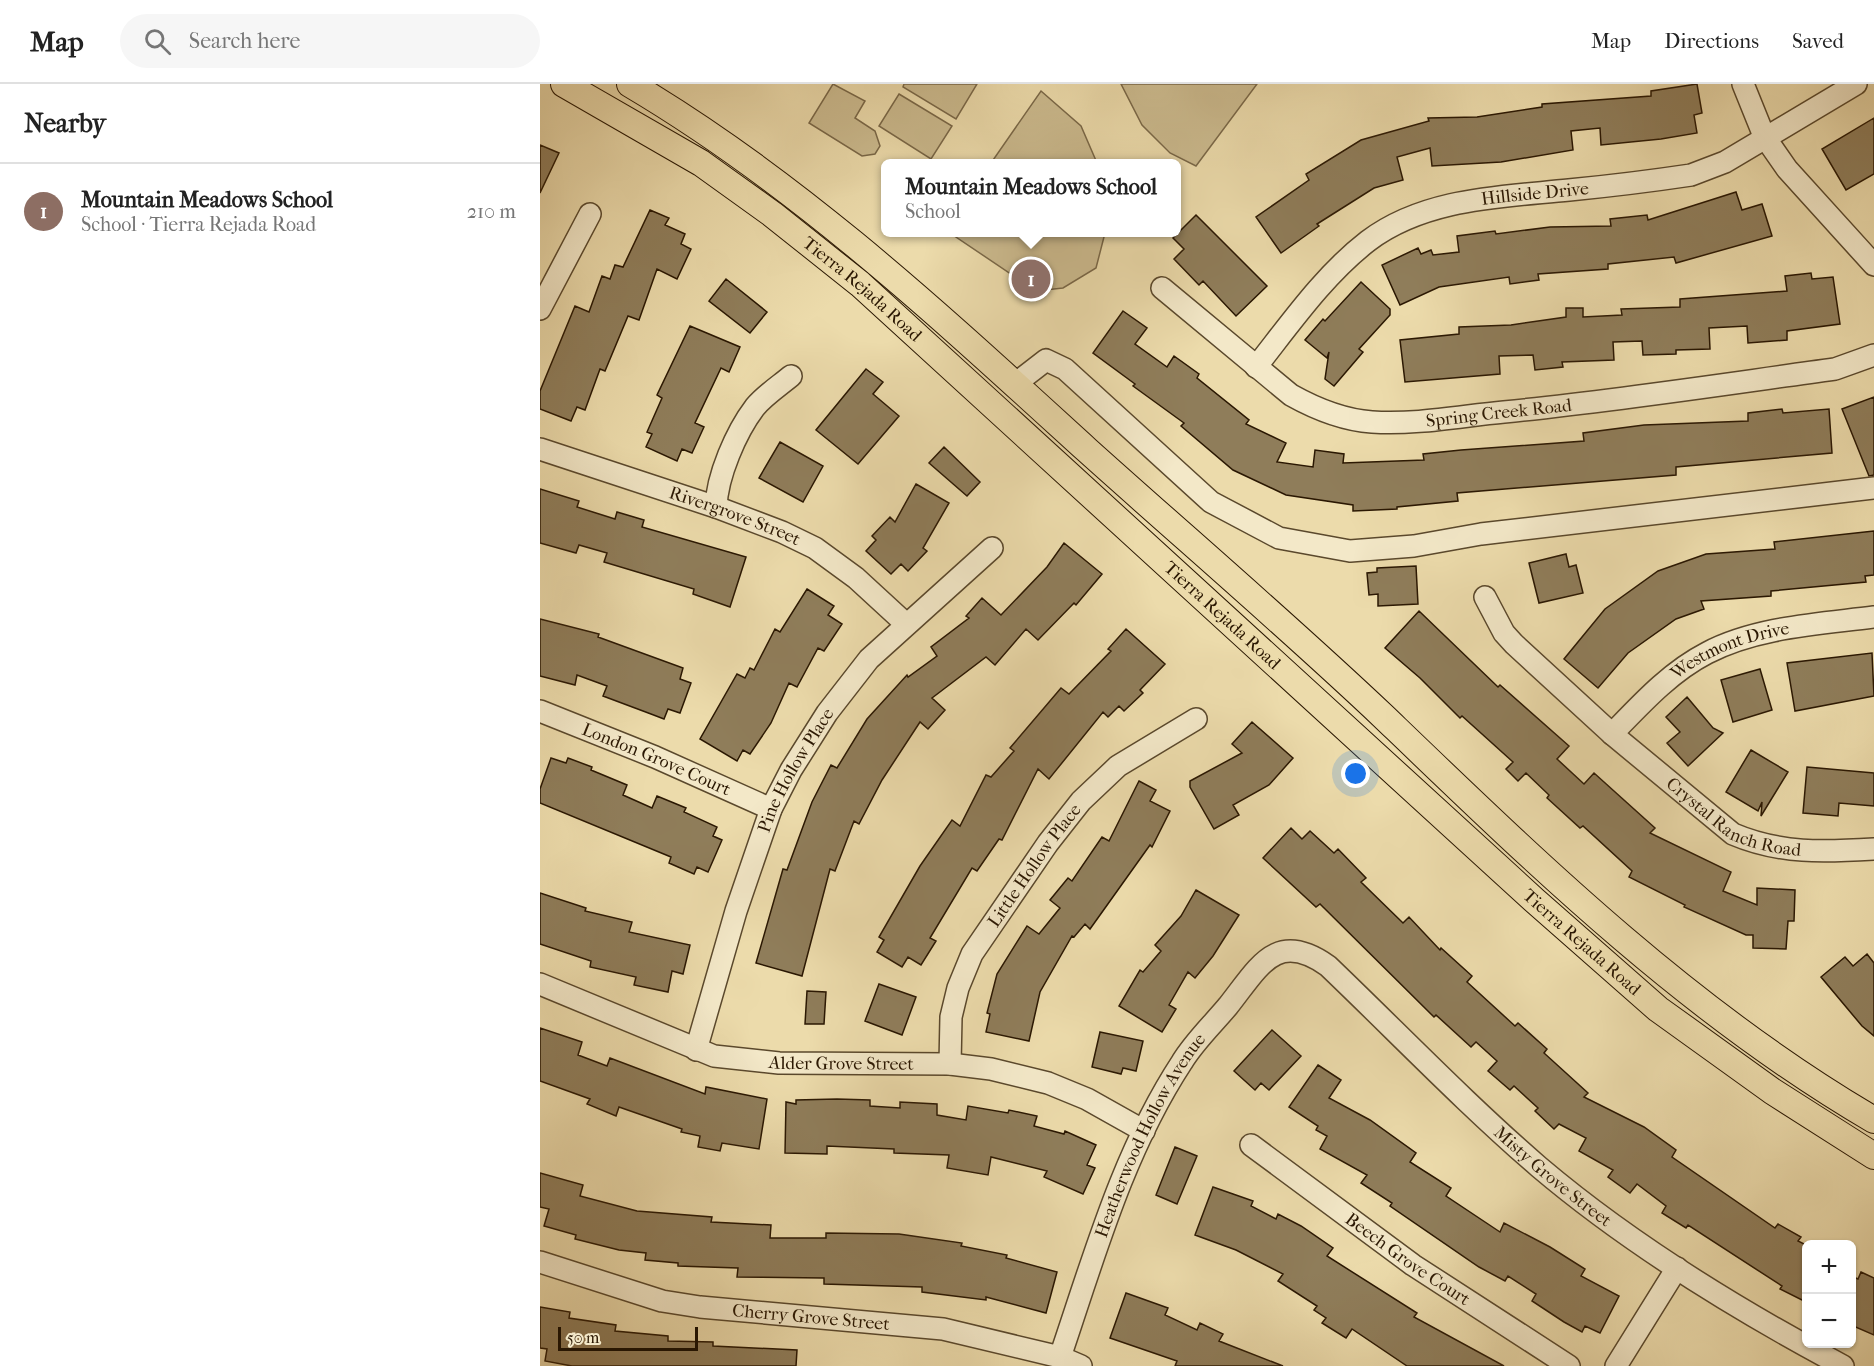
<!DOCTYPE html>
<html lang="en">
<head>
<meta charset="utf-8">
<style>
	body { margin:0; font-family:"IM FELL French Canon",serif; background:#f6f6f6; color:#222 }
	.controls { position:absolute; right:18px; bottom:18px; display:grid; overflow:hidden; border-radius:9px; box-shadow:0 2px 4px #0004 }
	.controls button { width:54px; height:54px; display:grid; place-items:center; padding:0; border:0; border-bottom:2px solid #e0e0e0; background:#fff; color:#222; font:30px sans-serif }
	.scale { position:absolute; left:18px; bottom:15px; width:140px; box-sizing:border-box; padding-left:6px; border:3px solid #2a1702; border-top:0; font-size:16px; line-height:21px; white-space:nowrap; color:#2a1702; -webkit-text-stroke:4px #f3e8c8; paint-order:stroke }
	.you { position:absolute; left:816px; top:690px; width:21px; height:21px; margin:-15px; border:4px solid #fff; border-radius:50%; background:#1a73e8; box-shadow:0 0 0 9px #1a73e833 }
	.badge { display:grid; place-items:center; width:39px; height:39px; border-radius:50%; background:#2563eb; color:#fff; font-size:20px; font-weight:700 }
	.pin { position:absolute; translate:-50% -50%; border:3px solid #fff; box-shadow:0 2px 6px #0006 }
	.popup { position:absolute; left:341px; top:75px; width:300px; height:78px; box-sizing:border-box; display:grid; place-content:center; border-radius:9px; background:#fff; filter:drop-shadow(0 2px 4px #0005); font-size:20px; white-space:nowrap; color:#767676 }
	.popup b { font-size:22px; color:#222 }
	.popup::after { content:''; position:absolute; left:50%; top:100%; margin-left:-12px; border:12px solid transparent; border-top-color:#fff }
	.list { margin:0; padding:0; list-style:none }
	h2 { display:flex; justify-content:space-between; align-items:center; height:78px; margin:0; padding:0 24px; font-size:26px }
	h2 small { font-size:20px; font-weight:400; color:#767676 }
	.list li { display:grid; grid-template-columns:39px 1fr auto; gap:18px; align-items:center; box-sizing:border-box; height:96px; padding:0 24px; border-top:2px solid #e0e0e0 }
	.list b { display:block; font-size:22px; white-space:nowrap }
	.list p { margin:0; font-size:20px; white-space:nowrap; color:#767676 }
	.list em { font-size:20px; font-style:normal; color:#767676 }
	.icon { flex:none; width:33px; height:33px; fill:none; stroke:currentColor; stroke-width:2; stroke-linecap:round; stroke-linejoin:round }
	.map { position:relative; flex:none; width:1334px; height:1282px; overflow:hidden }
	header { display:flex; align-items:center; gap:36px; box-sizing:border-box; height:84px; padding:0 30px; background:#fff; border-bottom:2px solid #e0e0e0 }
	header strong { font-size:28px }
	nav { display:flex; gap:33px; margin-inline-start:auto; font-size:21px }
	.search { width:420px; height:54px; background:#f6f6f6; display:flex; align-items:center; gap:15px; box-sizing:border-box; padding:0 21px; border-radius:33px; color:#767676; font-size:22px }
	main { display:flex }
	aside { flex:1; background:#fff }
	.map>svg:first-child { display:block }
	.green { fill:#cbba8e; stroke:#7a6848; stroke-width:1.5 }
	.building { fill:#8f7d5a; stroke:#2a1702; stroke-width:1.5 }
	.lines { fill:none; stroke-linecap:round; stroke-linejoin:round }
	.minor-casing { stroke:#5a482c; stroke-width:24 }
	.major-casing { stroke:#2a1702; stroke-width:28 }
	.minor { stroke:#f3e8c8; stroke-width:21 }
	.major { stroke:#ecdbab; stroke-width:26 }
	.labels { text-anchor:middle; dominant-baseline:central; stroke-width:4.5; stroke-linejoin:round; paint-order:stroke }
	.street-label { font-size:18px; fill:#2a1702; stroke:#f3e8c8 }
</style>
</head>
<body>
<header>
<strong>Map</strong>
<div class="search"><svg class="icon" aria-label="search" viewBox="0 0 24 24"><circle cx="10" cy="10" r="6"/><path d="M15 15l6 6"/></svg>Search here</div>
<nav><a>Map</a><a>Directions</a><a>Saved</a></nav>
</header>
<main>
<aside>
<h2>Nearby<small></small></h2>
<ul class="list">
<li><span class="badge" style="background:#8d6e63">1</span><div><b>Mountain Meadows School</b><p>School · Tierra Rejada Road</p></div><em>210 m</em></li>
</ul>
</aside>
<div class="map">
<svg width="1334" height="1282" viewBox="0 0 1334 1282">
	<rect width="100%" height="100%" fill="#ecdbab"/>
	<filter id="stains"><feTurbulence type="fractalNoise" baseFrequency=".00333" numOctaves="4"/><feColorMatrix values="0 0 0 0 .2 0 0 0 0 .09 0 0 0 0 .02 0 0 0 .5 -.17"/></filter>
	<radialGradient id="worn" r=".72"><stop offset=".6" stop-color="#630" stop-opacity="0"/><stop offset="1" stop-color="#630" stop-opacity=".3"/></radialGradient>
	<path class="green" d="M293,0l32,17 -10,17 20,13 5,15 -5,8 -13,2 -53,-33z
		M364,0h73l-21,35 -53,-32z
		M581,0h136l-61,82 -26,-13 -28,-28z
		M501,7l40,35 16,37h-106z
		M359,10l53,32 -21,33 -52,-33z
		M410,149h155l-9,35 -33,20 -27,3z"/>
	<path class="building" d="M1157,0l5,29 -8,2 3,18 -36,6 -60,6 -1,-17 -29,3 2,19 -72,12 -69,4 -2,-18 -33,9 6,23 -29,8 -57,36 2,2 -38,27 -25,-36 53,-37 -3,-6 55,-34 68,-19 -1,-3 49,-1 65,-10v-3l109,-8v-5z
		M1334,34v56l-28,16 -24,-41z
		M0,61l19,8 -19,40z
		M1196,108l6,18 20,-6 10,32 -96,27 -2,-6 -66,7v5l-70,5 1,6 -29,4 -1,-7 -70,10 -39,18 -18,-40 36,-17 3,6 10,-4 2,5 26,-3 -2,-16 38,-5 1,3 54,-7 61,-1 -1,-7 37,-4 1,5z
		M110,126l19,8 -4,7 20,9 -4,10 10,5 -14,30 -20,-10 -18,51 -11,-4 -23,55 -5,-2 -15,41 -8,-3 -6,14 -31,-12v-18l35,-85 14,6 13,-36 8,3 5,-14 8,2z
		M656,131l71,71 -31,30 -33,-35 -4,4 -25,-26 10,-10 -11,-11z
		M1271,189l1,6 21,-2 7,47 -53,7v9l-39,3 -1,-17 -38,2 1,21 -34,1v4l-33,1 -1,-14 -29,1 1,18 -52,2 1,5 -28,3 -2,-15 -34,1 1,18 -95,8 -5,-42 59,-6v-7l52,-2 55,-8v-9h17v9l39,-2 -1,-6 59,-2v-8l107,-8 -2,-15z
		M186,195l41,33 -17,21 -41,-32z
		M821,198l29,27v6l-31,34 4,3 -29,34 -9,-7 4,-27 -2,6 -22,-18 18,-21 2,2z
		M583,227l24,17 -12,16 32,23 7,-11 25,18 -2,4 52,42 -3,4 40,19 -9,19 36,5 2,-17 29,4 -1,9 81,-3 -1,-6 38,-4 123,-9 -1,-8 61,-8 104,-4v-8l34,-4 1,4 46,-4 3,44 -156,14v8l-219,18 1,8 -61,6v2l-44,2v-6l-67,-10 -53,-25 -52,-44 3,-3 -51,-37 2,-2 -42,-31z
		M150,242l50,21 -11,25 -8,-4 -26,55 9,4 -12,26 -10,-4 -5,12 -31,-14 6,-13 -5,-2 15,-34 -5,-3z
		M326,285l17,13 -10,12 26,22 -41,48 -42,-34z
		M1334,313v78l-5,1 -27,-67z
		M240,358l43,24 -20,36 -44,-24z
		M404,363l36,35 -13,14 -38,-33z
		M376,400l33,19 -26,45 4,3 -19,20 -7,-7 -10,10 -25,-23 10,-11 -4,-4 18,-19 5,5z
		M0,405l39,12 -2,6 38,12 2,-7 27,8 -2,7 104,30 -16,50 -37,-13 1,-5 -90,-27 3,-9 -28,-8 -3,8 -36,-10z
		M1334,447v44l-9,1 1,6 -95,9v5l-70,5 3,8 -28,10 -48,34 -30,35 -34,-29 41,-50 53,-38 48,-17 69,-5 -1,-7z
		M524,459l38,31 -26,31 -2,-2 -36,37 -12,-11 -31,36 -9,-8 -54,41 13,12 -17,19 -8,-7 -38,58 -23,44 -5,-3 -19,50 -5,-2 -28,107 -46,-13 27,-94 4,1 25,-68 19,-37 6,3 30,-49 40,-44 1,2 29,-21 -6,-9 38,-29 -3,-2 16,-18 19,17 46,-48z
		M1026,470l3,13 7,-2 7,28 -44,10 -10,-40z
		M876,482l2,38 -40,2v-12l-9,1 -2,-22 10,-1v-4z
		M267,505l27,17 -6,9 14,9 -18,27 -6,-3 -21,39 -8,-4 -18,40 -21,31 -7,-4 -6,11 -37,-22 37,-65 8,4 5,-10 4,2 21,-41 5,3z
		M879,527l79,76 2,-2 69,61 -12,13 27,25 10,-11 61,55 -5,5 81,39 -8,19 34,14v-17l38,2 -1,31h-6l-2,28 -33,-1v-13h-7l-62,-28 1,-2 -56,-28 3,-6 -49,-45 -3,2 -33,-30 2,-3 -23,-22 -8,8 -12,-12 7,-7 -51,-46 -2,2 -40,-40 -35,-30z
		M0,535l59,15 -1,3 85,31 -3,11 11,4 -11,30 -12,-4 -4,10 -13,-5 -48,-18 4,-10 -30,-11 -2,10 -35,-9z
		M586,545l39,35 -25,26 3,3 -19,18 -5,-5 -11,11 -5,-5 -54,67 -11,-10 -36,71 -3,-1 -22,32 -5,-3 -42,70 6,3 -15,24 -13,-8 -6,10 -25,-15 7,-12 -5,-3 41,-71 32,-46 8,6 26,-51 5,2 23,-26 -4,-3 51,-60 8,6 42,-43 -3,-2z
		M1332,569l2,43 -79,15 -8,-48z
		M1220,585l12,41 -39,12 -12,-42z
		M1147,613l26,31 10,5 -35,33 -21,-23 13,-11 -14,-15z
		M712,638l41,36 -24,27 -36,20 6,10 -25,14 -24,-42v-6l52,-28 -10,-9z
		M1211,666l37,22 -27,44 1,-14 -4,9 -32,-19z
		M11,674l15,5 2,-5 24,9 -1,3 36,15 -4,10 29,13 5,-12 29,12 -2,4 33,15 -4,9 9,4 -14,32 -11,-5 -3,7 -25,-11 2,-6 -131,-54v-14z
		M1267,683l67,6v33l-35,-3 -1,13 -35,-3z
		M599,697l17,9 -6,11 20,10 -18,36 -2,-2 -60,84 -5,-5 -11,13 -2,-1 -32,56 -11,49 -43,-9 4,-18 -3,-1 10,-39 30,-48 12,8 21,-26 -10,-8 18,-22 4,3 30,-44 7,4z
		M751,744l11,11 8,-8 24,22 4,-4 28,29 -5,4 42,41 6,-6 31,33 1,-2 31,28 -5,6 48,44 3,-3 29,26 -3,4 44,40 -4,4 60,30 32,23 -4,7 103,71 3,-4 23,13 -3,4 8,4v57l-26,-13 2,-3 -94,-61 -2,3 -24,-15 4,-7 -29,-22 -7,9 -22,-16 5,-7 -34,-19 7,-13 -27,-14 -5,5 -19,-18 3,-3 -24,-22 -4,4 -22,-19 9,-10 -21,-19 -5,5 -35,-32 -2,2 -114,-113 -4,3 -53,-49z
		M656,806l43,25 -26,41 -18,22 -7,-6 -19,33 7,4 -14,23 -43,-26 21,-36 3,2 18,-21 -6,-6 26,-29z
		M0,809l46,15 -1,3 47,11 -3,10 61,13 -7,29 -11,-3 -4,21 -34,-7 2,-8 -46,-10 1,-6 -51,-17z
		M1327,870l7,9v73l-12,-10 -41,-49 24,-20 8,9z
		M339,900l37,13 -14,38 -37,-14z
		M267,907l19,1 -2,32h-19z
		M0,944l42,14 -4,13 29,11 3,-8 95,36 1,-7 61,12 -8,50 -37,-6 -2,8 -22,-4 2,-11 -19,-4 1,-3 -63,-22 -3,9 -29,-12 3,-5 -50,-18z
		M732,946l29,26 -32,34 -8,-7 -6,7 -21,-19z
		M560,948l43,9 -7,30 -13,-3 -2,6 -29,-7z
		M778,981l23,15 -12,18 41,22 46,33 -6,9 41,26 -5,8 54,36 4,-9 46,24 35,22 -4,7 38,20 -19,37 -15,-7 -3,6 -18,-10 -32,-21 4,-7 -28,-18 -3,5 -26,-14 -89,-61 2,-3 -31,-20 6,-8 -47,-26 7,-13 -11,-6 2,-4 -29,-19z
		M297,1015l33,1v6l30,2v-6l37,2v11l29,5 2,-14 40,7 1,-3 28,6 -3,10 30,8 1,-3 31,14 -9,20 8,3 -12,26 -39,-17 3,-6 -56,-14 -3,18 -41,-7 2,-13 -55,-2v-4l-67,-3v8l-42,-1 1,-51 10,2v-4z
		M635,1063l22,9 -20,48 -21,-9z
		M0,1089l43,12 -3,11 57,15 75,6 -1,5 60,3 -1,13h56v-5l73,1 63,9 -1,3 46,9 -1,3 51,14 -11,41 -60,-16v3l-64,-8v-5l-98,-3v-6l-87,-1 1,-9 -60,-2v-3l-33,-3 1,-7 -27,-3 -44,-11 1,-4 -32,-9 5,-17 -9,-2z
		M673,1103l40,14 -2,5 25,13 2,-5 23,12 32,22 -6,8 90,57 -3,4 90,49h-97l-55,-37 -6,9 -24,-15 4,-5 -12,-8 3,-4 -39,-25 5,-7 -47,-24 -41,-15z
		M1321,1188l13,6v57l-23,-10v-49l7,3z
		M586,1209l42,15 -3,7 32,15 3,-7 23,11 -4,7 64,25h-108l2,-5 -67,-23z
		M0,1223l30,5 -1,6 47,7 -1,6 53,5v5l45,1v4l84,4 -1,16h-224l-27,-5 2,-12 -7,-1z"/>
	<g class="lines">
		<g class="minor-casing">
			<g id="minor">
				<path d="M1203,0l21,52 23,33 87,96"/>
				<path id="s1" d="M622,204l129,107c25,14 52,25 81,27 44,3 89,-6 132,-10 111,-11 221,-28 331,-43l39,-14"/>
				<path d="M0,225l50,-95"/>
				<path id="s2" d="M716,283c34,-43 68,-92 112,-126 57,-43 133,-44 201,-51 41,-4 82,-9 122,-15l34,-13 131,-78"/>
				<path d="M475,300l31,-24 19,9 146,133 68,36 71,13 64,-5 67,-12 393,-46"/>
				<path id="s3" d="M0,365l176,58 66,25 33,16 41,30 50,46"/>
				<path d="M176,423c1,-31 20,-75 39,-100 10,-12 24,-21 36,-31"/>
				<path id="s4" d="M945,513l19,36 10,11 98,90 121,100c47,20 91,18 141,15"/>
				<path id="s5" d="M0,627l115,46 116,52"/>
				<path id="s6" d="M1072,650c29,-30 58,-62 95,-81 49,-26 113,-29 167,-36"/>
				<path id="s7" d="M0,900l174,72 65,7 171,1 41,5 57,14 39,16 57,32"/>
				<path id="s8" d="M156,966l40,-139 35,-102 20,-39 36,-57 42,-54 123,-111"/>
				<path id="s9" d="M410,980l1,-47 7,-29 14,-34 76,-111 33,-42 37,-35 78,-47"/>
				<path id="s10" d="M711,1061l162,120 156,101"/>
				<path id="s11" d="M0,1178l122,39 38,6 243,22 117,28 21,9"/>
				<path id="s12" d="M520,1273c34,-100 63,-205 122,-295 12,-20 31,-38 46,-56 31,-39 48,-77 100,-40 70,67 138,138 211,201 92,78 197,142 304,199"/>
				<path d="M1076,1282l61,-98"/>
			</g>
		</g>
		<g class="major-casing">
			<g id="major">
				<path id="s13" d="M24,0l137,79 71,51 88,70 674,616 124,109 114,82 102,65"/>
				<path d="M90,0c169,100 312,234 457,366 99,89 201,176 297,267 153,147 305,295 490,403"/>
			</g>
		</g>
		<use href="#minor" class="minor"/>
		<use href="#major" class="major"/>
	</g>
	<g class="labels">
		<g class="street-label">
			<text stroke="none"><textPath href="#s2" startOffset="345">Hillside Drive</textPath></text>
			<text stroke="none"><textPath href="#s13" startOffset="363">Tierra Rejada Road</textPath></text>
			<text stroke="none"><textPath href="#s1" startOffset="381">Spring Creek Road</textPath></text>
			<text stroke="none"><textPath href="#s3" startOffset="206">Rivergrove Street</textPath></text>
			<text stroke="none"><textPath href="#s13" startOffset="849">Tierra Rejada Road</textPath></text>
			<text stroke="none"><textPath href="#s6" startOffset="148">Westmont Drive</textPath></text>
			<text stroke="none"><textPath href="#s5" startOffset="126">London Grove Court</textPath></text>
			<text stroke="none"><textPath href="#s8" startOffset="298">Pine Hollow Place</textPath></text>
			<text stroke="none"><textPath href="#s4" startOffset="339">Crystal Ranch Road</textPath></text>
			<text stroke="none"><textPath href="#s9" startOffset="222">Little Hollow Place</textPath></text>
			<text stroke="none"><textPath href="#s13" startOffset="1335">Tierra Rejada Road</textPath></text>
			<text stroke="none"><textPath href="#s7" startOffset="316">Alder Grove Street</textPath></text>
			<text stroke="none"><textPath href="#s12" startOffset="240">Heatherwood Hollow Avenue</textPath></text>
			<text stroke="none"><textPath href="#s12" startOffset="828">Misty Grove Street</textPath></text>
			<text stroke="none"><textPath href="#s10" startOffset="194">Beech Grove Court</textPath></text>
			<text stroke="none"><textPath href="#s11" startOffset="278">Cherry Grove Street</textPath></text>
		</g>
	</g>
	<rect width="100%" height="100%" filter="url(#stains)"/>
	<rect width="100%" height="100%" fill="url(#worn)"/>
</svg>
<div class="controls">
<button>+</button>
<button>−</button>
</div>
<div class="scale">50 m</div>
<div class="you"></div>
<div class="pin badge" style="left:491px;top:195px;background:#8d6e63">1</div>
<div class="popup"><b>Mountain Meadows School</b>School</div>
</div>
</main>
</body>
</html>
